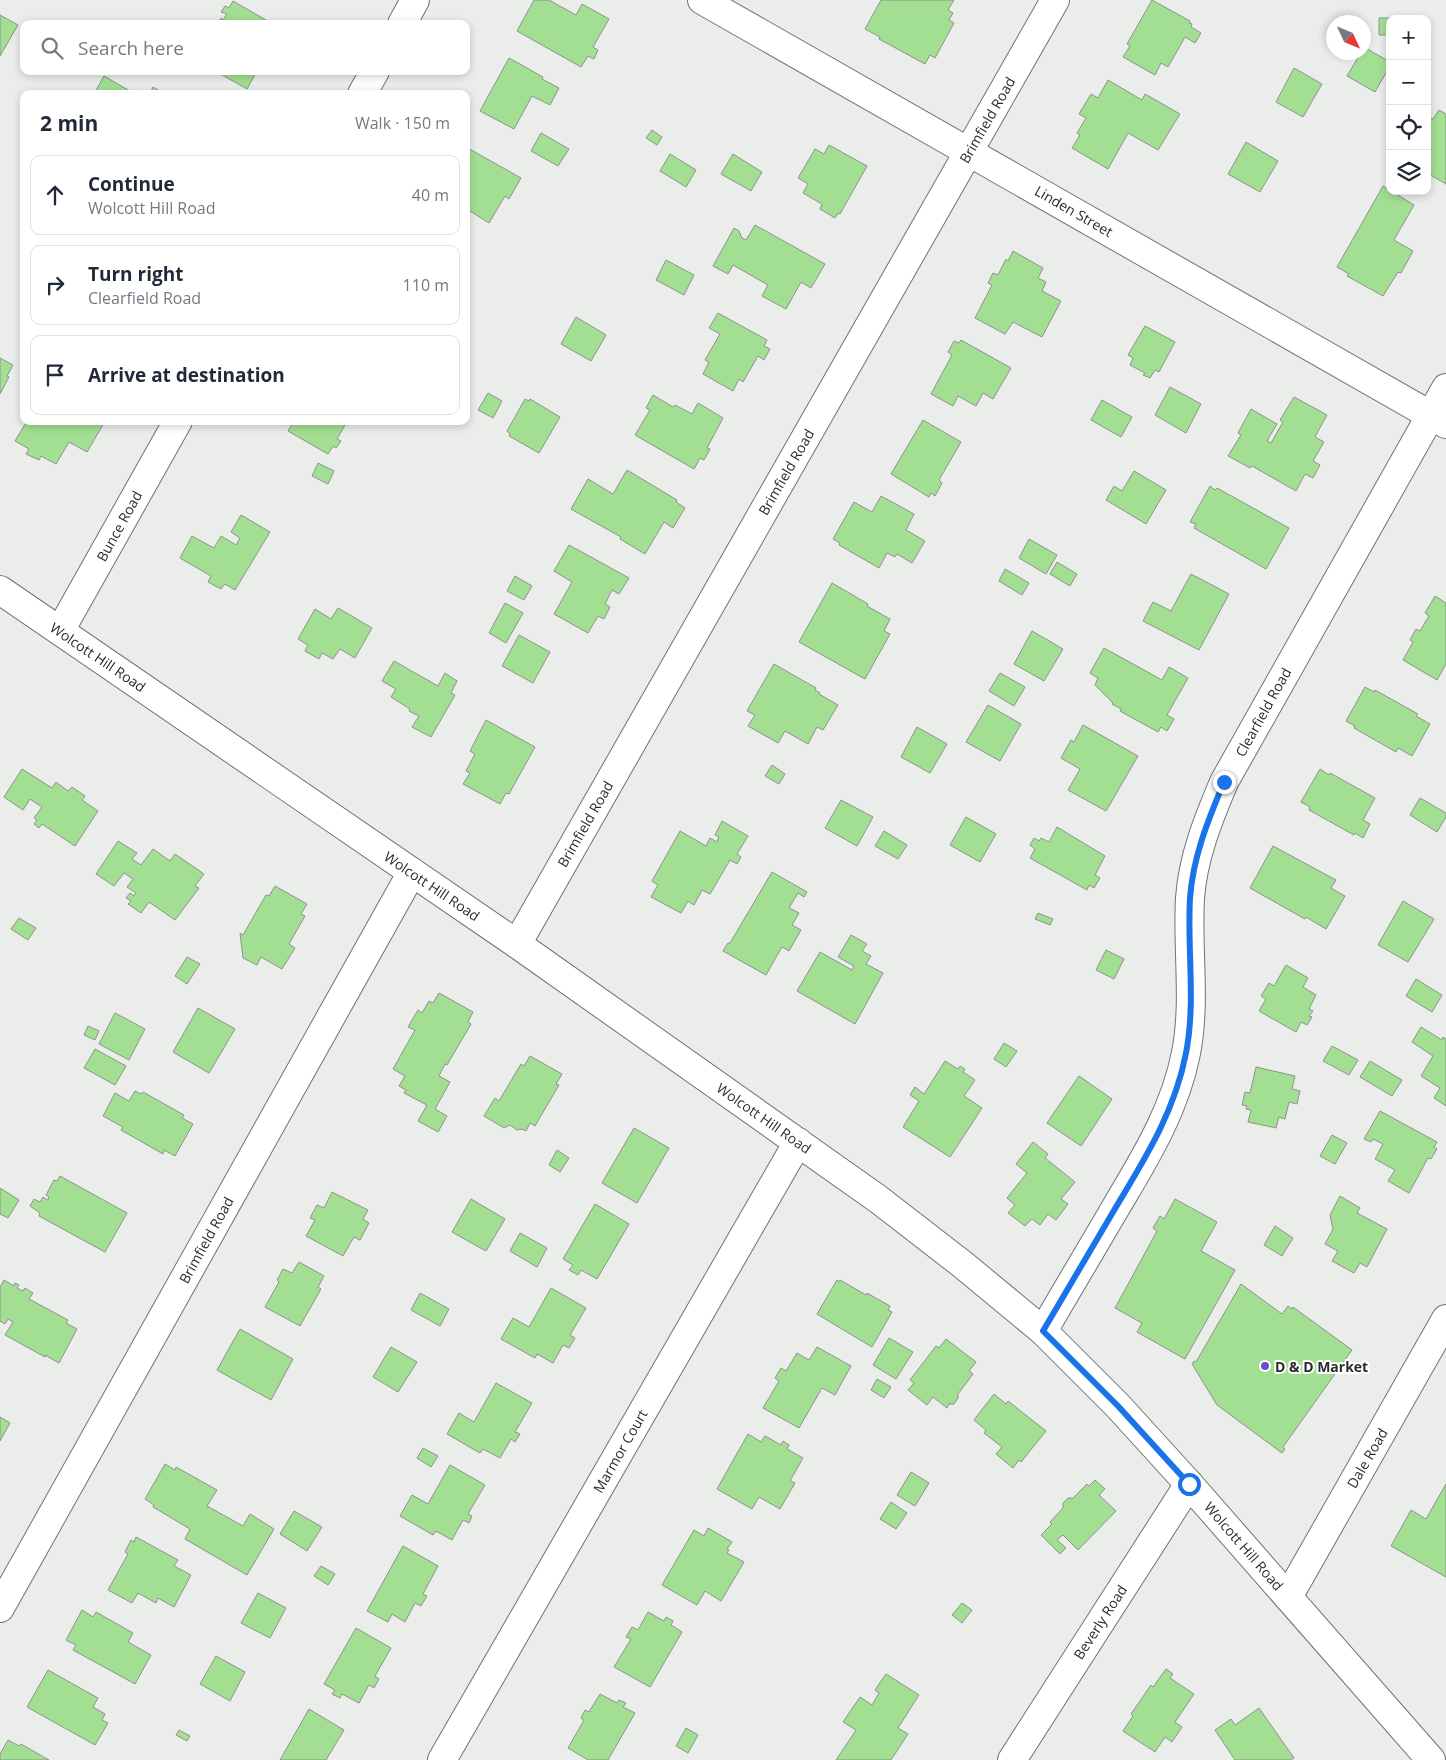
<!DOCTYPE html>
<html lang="en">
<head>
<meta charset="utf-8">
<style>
	body { margin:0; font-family:"Open Sans",sans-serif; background:#f2f2f3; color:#1f2937 }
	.controls { position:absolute; right:15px; top:15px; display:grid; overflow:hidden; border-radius:10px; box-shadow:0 2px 8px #0003 }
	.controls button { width:45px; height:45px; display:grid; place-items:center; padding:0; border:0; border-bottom:1px solid #e0e1e3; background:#fff; color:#1f2937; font:25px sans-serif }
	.compass { position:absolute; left:1326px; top:15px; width:45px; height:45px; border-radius:50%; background:#fff; box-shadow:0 2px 8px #0003; rotate:134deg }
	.stop { position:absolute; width:15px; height:15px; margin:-11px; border:4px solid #1a73e8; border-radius:50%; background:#fff }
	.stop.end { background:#1a73e8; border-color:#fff; box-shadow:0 1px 5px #0008 }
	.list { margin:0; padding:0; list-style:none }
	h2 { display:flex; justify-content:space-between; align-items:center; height:65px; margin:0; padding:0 20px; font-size:21px }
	h2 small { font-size:16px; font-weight:400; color:#747a83 }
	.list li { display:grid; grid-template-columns:32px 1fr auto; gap:15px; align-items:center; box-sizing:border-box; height:80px; margin:0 10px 10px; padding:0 10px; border:1px solid #e0e1e3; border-radius:10px }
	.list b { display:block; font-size:19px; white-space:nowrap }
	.list p { margin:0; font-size:16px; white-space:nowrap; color:#747a83 }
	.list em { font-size:16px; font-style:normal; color:#747a83 }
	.icon { flex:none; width:28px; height:28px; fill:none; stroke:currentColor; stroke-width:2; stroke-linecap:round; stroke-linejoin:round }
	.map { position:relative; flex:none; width:1446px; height:1760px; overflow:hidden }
	.search { position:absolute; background:#fff; box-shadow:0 2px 8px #0003; left:20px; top:20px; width:450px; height:55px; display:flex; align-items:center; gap:12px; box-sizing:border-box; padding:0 18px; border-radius:10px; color:#747a83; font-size:19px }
	.panel { position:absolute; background:#fff; box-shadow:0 2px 8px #0003; left:20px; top:90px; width:450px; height:335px; border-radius:10px }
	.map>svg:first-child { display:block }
	.building { fill:#a2df92; stroke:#8f928f }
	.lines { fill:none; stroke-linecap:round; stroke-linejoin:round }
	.minor-casing { stroke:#717370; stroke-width:30 }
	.tertiary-casing { stroke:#717370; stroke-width:30 }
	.minor { stroke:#fff; stroke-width:28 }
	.tertiary { stroke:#fff; stroke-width:28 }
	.route { stroke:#1a73e8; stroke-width:6 }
	.poi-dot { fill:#6b4fc9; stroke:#fff; stroke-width:2 }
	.labels { text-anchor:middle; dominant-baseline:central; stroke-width:4; stroke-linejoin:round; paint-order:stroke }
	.street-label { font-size:14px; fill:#2a2c2a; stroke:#fff }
	.poi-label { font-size:14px; font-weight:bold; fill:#2a2c2a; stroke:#fff; text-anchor:start }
</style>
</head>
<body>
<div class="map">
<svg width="1446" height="1760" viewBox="0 0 1446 1760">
	<rect width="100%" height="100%" fill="#eaedea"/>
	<path class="building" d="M534,0h15l27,15 6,-11 27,15 -16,28 5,3 -4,9 -6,-3 -7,11 -64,-36z
		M881,0h73l-6,10 5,3 -4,7 5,3 -19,35 -5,-3 -5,9 -46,-25 1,-2 -15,-8z
		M1152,0l38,21 -1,2 3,1 -1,3 10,6 -6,10 -10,-6 -17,30 -7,-4 -6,12 -32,-18 7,-11 -3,-2z
		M233,1l33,19 -2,4h-46l3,-6 2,2 4,-6 -6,-2 4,-6 4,2z
		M0,15l18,10 -18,31z
		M1379,18h15l-4,1v16h-11z
		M1364,47l26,15v4l-15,26 -28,-16 14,-24h3z
		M509,58l34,19 -1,2 17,9 -9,17 -18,-9 -18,33 -34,-18z
		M1294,68l28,16 -19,33 -27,-15z
		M215,71h42l-10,18z
		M104,76l31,18h-41z
		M1108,80l34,20 3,-6 35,20 -22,36 -30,-17 -20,36 -36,-21 8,-13 -3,-2 9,-15 -7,-4 12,-20 7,4z
		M153,87l12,7h-15z
		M1439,110l7,4v70l-19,-11v-53l2,-3 4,2z
		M652,130l10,7 -5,8 -11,-7z
		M541,133l28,16 -11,17 -27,-15z
		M1246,142l32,19 -18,31 -32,-18z
		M829,145l38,21 -27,48 -2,-1 -3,5 -15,-9 2,-5 -19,-11 5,-9 -10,-6 17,-29 9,5z
		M466,147l55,31 -12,21 -4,-3 -16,27 -19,-12 -4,7z
		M670,154l26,16 -10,17 -26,-16z
		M733,154l29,18 -11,19 -30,-17z
		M1383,186l31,19 -20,35 19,11 -12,22 -3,-1 -15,24 -36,-20 2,-2 -12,-7z
		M755,225l70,39 -14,24 -10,-6 -15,27 -24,-13 6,-11 -35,-20 -5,9 -15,-8 21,-38 5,3 3,7 4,2z
		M1013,251l30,17 -5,10 8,4 -4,9 19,10 -19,36 -29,-15 -8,12 -30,-16 17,-33 -4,-2 5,-10 5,2 8,-16 2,2z
		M666,260l28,15 -10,20 -28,-15z
		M718,313l49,27 -3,6 6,3 -6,11 -6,-4 -15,26 -4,-3 -6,12 -30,-17 6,-12 -4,-2 15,-26 -11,-6z
		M576,317l30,18 -15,26 -30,-17z
		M1145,326l30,16 -16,30 -4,-2 -5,8 -7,-3 2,-2 -15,-8 3,-7 -5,-3z
		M961,340l50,28 -18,31 -10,-6 -7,13 -18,-10 -5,10 -22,-12 21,-39 -4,-3 6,-11 5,2z
		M0,358l13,7 -6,11 2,1 -9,17z
		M1170,387l31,17 -15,29 -31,-18z
		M488,393l14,8 -9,17 -15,-8z
		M653,395l20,12 2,-2 17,9 6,-11 25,15 -16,30 3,1 -6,11 -4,-2 -6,11 -59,-34 15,-25 -4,-2z
		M1294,397l33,18 -12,22 9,5 -11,19 7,4 -7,13 -8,-4 -9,17 -44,-25 -2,2 -22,-12 13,-21 -3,-2 13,-24 26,15 -10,17 4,2 12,-21 -3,-2z
		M525,399l4,2 1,-2 30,18 -21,36 -30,-17 1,-2 -3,-3z
		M1102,400l30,17 -11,20 -30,-17z
		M923,420l38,22 -22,38 3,3 -7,13 -4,-3 -2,4 -38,-23z
		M27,421h74l3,2 -17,29 -18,-10 -13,22 -15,-8 -2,4 -13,-6 3,-5 -14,-8z
		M294,421h53l-10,18 4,2 -5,7 -3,-2 -5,8 -40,-23z
		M318,463l16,8 -6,13 -16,-8z
		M627,470l50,30 -1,2 9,6 -12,20 -9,-6 -19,32 -25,-15 1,-2 -50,-28 17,-30 25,15z
		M1134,471l32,19 -20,34 -40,-24 8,-14 8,5z
		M1210,486l5,4 2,-2 72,40 -23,41 -72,-41 2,-4 -6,-2z
		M881,496l33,18 -8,16 19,11 -13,22 -15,-9 -2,3 -8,-4 -8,15 -40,-23 1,-2 -7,-4 21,-37 18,10z
		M241,515l29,17 -35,58 -10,-6 -4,5 -13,-7 3,-6 -31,-18 12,-22 22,12 7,-12 15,9 4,-7 -9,-6z
		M1029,539l28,16 -11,19 -27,-16z
		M569,545l60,33 -10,16 -7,-4 -7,14 5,3 -6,12 -6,-3 -10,17 -34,-19 18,-32 -18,-11z
		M1057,562l20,12 -7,12 -20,-12z
		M1005,569l24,14 -7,12 -23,-14z
		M1191,574l38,20 -30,56 -56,-29 10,-19 18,9z
		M515,576l17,10 -8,14 -17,-9z
		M832,583l36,21 -1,2 23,13 -6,12 6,3 -25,45 -66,-37z
		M1435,596l11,7v61l-9,16 -34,-20 10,-18 -3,-2 6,-11 4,2 9,-15 -4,-3z
		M505,603l18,10 -17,30 -17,-10z
		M338,608l34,20 -17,30 -15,-9 -7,10 -11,-6 -3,6 -14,-8 3,-6 -10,-6 17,-30 16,10z
		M1032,631l31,18 -19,32 -30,-17z
		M519,635l31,17 -17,31 -31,-17z
		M1104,648l58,32 7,-13 19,11 -21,37 7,4 -7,12 -6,-4 -3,5 -38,-21 1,-2 -9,-5 1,-1 -18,-18 3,-7 -8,-5z
		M394,661l44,25 7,-13 12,8 -6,12 4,2 -24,42 -19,-10 7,-11 -10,-5 1,-2 -19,-12 5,-8 -14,-8z
		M774,664l42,24 -1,2 5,3 -1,1 19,11 -15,25 -6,-3 -9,17 -23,-13 -7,12 -30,-17 7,-11 -8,-4z
		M1000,673l25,14 -11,19 -25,-15z
		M1365,687l9,5 1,-2 43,24 -2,2 14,8 -18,32 -14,-8 -2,4 -42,-24 1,-2 -9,-5z
		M988,705l33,19 -21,37 -34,-19z
		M486,720l49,27 -26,47 -3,-1 -6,11 -37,-20 7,-11 -4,-2 9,-17 -5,-3z
		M1083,725l55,31 -32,55 -38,-21 12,-21 -19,-11 10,-18 3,2z
		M917,727l30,17 -17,29 -29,-16z
		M772,765l13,9 -6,10 -14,-8z
		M22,769l30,19 4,-6 12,9 4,-4 13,9 -3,4 16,11 -23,35 -33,-22 -3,4 -5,-4 3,-4 -3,-2 8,-11 -12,-8 -7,11 -19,-13z
		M1320,769l9,6 1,-2 45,25 -12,22 7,4 -7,14 -8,-5 -1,2 -45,-25 1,-3 -9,-5z
		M1420,798l26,15v4l-9,15 -27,-17z
		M841,800l32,17 -16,29 -32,-18z
		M966,817l30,17 -16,28 -30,-17z
		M722,821l26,15 -11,18 4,3 -4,7 -7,-4 -20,34 -8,-4 -8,15 -6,-4 -7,12 -30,-16 7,-12 -6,-4 28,-50 26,15 4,-8 7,4 2,-5 -4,-2z
		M1057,827l48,29 -10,19 5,3 -6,10 -5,-3 -2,5 -57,-32 5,-9 -5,-4 4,-7 5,3 2,-3 8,4z
		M884,831l23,14 -9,14 -23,-13z
		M118,841l19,12 -5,6 9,6 12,-16 17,12 5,-7 29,20 -9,12 4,2 -24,32 -26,-18 -8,11 -13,-9 3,-3 -5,-3 4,-5 4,3 2,-3 -9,-6 6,-8 -9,-6 -10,13 -18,-12z
		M1273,846l63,34 -5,8 14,8 -19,33 -20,-12 -1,2 -55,-31z
		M772,872l35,20 -3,5 -6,-4 -9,15 10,5 -7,12 9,5 -12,21 -7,-4 -16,28 -43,-24 5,-8h2z
		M275,886l32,18 -6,10 4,2 -16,28 6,4 -13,21 -21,-12 -4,8 -14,-7 -3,-25 3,2 23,-40 3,1z
		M1403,901l31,18 -26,43 -30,-17z
		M1038,913l15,6 -3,6 -15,-6z
		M19,918l17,10 -8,12 -17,-11z
		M851,935l16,9 -5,7 9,5 -5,8 17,9 -28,51 -58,-33 23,-39 32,18 2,-4 -16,-9z
		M1106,950l18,9 -10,20 -18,-9z
		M187,957l13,7 -13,20 -12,-8z
		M1286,965l22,13 -5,9 13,8 -7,14 4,2 -4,5 3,1 -5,8 -6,-3 -5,10 -37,-21 7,-12 -5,-3 8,-13 5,3z
		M1416,979l26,16 -10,17 -26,-16z
		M439,993l34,19 -5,10 3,2 -24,41 -2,-1 -6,12 11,6 -15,27 12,7 -9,16 -20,-11 9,-16 -23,-12 2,-3 -7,-4 6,-10 -12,-7 22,-39 -7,-3 10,-17 4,3 7,-12 4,2z
		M198,1008l37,21 -26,44 -36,-21z
		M115,1013l30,16 -16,31 -30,-16z
		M88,1026l11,5 -4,9 -11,-5z
		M1421,1027l21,13 1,-3 3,2v67l-12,-8 6,-10 -19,-12 12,-20 -21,-14z
		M1004,1043l13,8 -11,16 -12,-8z
		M1332,1046l26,14 -9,15 -26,-14z
		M95,1049l31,17 -11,19 -31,-17z
		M530,1056l32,18 -6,10 3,1 -24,41 -5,-3 -4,8 -4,-2 -5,1 -7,-5 -6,3 -20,-12 11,-18 4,3 22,-37 3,2z
		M945,1061l13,8 2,-3 5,3 -2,3 12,8 -11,16 18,12 -32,49 -47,-30 16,-26 -9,-6 5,-8 9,7z
		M1370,1061l32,19 -10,16 -32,-19z
		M1256,1067l39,9 -3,13 8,2 -3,13 -8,-2 -4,17 -6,-2 -3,11 -28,-6 3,-12 -5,-1 1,-3 -5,-1 3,-13 5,1z
		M1079,1076l33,23 -31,47 -34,-23z
		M135,1091l6,3 2,-2 41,23 -2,3 11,6 -18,32 -11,-6 -1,4 -42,-24 2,-3 -20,-11 12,-23 14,8z
		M1380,1111l57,31 -3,5 3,2 -6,10 -3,-1 -19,35 -21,-12 7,-11 -20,-11 8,-15 -10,-5 -2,3 -7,-3z
		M634,1128l35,20 -32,55 -35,-20z
		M1332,1135l15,8 -12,21 -15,-8z
		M1033,1142l15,12 -3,4 30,24 -14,17 7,5 -12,16 -8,-6 -8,11 -8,-6 -7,7 -17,-13 7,-8 -8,-7 20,-25 -11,-9z
		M557,1150l12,8 -9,14 -11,-7z
		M60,1176l67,37 -22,39 -66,-36 1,-3 -10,-7 4,-7 6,3 3,-5 5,3 1,-3 -3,-2 8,-15 3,1z
		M0,1188l19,12 -11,18 -8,-4z
		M332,1192l36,18 -5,9 6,4 -9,17 -6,-3 -11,19 -37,-20 9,-16 -5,-2 7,-13 7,3z
		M1340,1196l20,12 -3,5 30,16 -20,38 -7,-4 -6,10 -22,-12 6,-10 -13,-7 8,-15 -3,-14z
		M471,1199l34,20 -19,32 -34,-19z
		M1175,1199l42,23 -16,29 34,19 -50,89 -48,-27 5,-9 -27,-15 42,-77 -4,-3 7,-12 4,3z
		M595,1204l34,20 -32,55 -16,-9 -3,5 -9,-5 4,-5 -10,-6z
		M1275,1226l18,12 -11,18 -18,-11z
		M520,1233l27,15 -10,19 -27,-16z
		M299,1262l25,14 -6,11 3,2 -21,37 -35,-19 14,-25 -2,-2 6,-11 9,4z
		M4,1280l10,6 1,-3 4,2 -2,3 6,3 2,-3 8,5 -4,6 39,21 -2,3 11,6 -18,34 -14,-8v2l-40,-22 8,-13 -5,-3 -3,5 -5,-3v-34z
		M837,1280l2,2 1,-2 26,15 1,-2 23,13 -2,4 4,2 -20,35 -55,-33z
		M1241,1284l41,30 6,-8 4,3 1,-2 59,43 -69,97 2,2 -3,4 -65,-48 -25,-41 2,-3 2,1z
		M551,1288l35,20 -16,27 5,3 -6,10 -6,-3 -10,18 -16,-9 -2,4 -34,-19 12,-21 16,9z
		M420,1293l29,16 -9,17 -29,-16z
		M240,1329l53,30 -22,41 -54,-30z
		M889,1338l24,14 -17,27 -23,-14z
		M946,1339l30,23 -7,9 4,3 -15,20v4l-4,6h-5l-2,4 -14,-11 -6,8 -19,-15 6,-7 -4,-3 26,-34 3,2z
		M391,1347l26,15 -19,30 -25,-15z
		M817,1347l34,19 -16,29 -13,-7 -23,40 -36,-20 16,-27 -4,-3 6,-10 5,3 11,-18 12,7z
		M877,1379l14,8 -7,11 -13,-8z
		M496,1383l36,20 -17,29 5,2 -5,8 -4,-3 -11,19 -17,-9 -3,4 -33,-19 12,-21 15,9z
		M994,1394l12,10 2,-3 38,30 -25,31 -2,-2 -6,8 -17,-14 6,-7 -18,-14 2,-3 -12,-10z
		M0,1417l10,6 -10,18z
		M748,1434l13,8 4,-6 16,9 2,-4 6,4 -2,4 16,9 -13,23 5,2 -15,26 -21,-12 -7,12 -35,-20z
		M423,1448l15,8 -7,11 -14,-9z
		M165,1464l10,6 1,-3 41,23 -10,16 36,20 7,-12 24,15 -27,46 -62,-36 5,-10 -37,-22 1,-2 -9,-6z
		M450,1465l35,20 -17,29 4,2 -3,7 -6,-3 -11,20 -16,-9 -3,4 -33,-19 12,-21 16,9z
		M911,1472l18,11 -14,23 -18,-11z
		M1095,1480l10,9 -6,6 17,16 -38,39 -15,-15 -6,5 9,8 -6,6 -19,-19 11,-11 -2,-2 13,-14v-5l5,-5h5l14,-14 2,2z
		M1446,1484v93l-55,-31 20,-36 15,9z
		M891,1502l16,11 -11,16 -16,-10z
		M294,1511l28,16 -15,24 -27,-17z
		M708,1528l24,14 -5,7 2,1 -2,3 17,9 -23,39 -16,-10 -8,14 -35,-20 32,-55 10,6z
		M136,1537l42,23 -4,6 17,9 -17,32 -16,-9 -2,5 -18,-10 -6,10 -24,-13 20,-36 -3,-2 6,-12 3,2z
		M403,1546l35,20 -15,28 4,2 -6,10 -6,-3 -10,19 -13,-8 -4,8 -21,-11z
		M321,1566l14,8 -7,11 -14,-9z
		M258,1593l28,15 -16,30 -29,-15z
		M962,1603l10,7 -10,13 -10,-8z
		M82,1610l11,7 3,-5 37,21 -5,9 23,13 -16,29 -62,-34 3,-5 -10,-5z
		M648,1612l16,9 2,-4 7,4 -2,4 11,7 -32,55 -36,-20 17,-28 -5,-2 6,-10 6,3z
		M356,1628l35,20 -16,28 4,3 -5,9 -5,-3 -10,18 -17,-9 -2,4 -8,-4 3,-4 -11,-6z
		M216,1656l29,16 -15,29 -30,-17z
		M1166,1669l7,5 -3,4 24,16 -19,28 7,5 -10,15 -7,-5 -10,15 -32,-21 10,-15 -2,-2 20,-29 2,2z
		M48,1670l50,28 -5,9 12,7 -3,6 6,3 -13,22 -68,-38z
		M886,1674l33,21 -21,33 10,6 -17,26h-55l20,-30 -13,-8 17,-25 12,8 7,-12 -4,-3z
		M600,1694l17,9 2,-3 7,3 -3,4 12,6 -27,47h-20l-20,-12 16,-28 -3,-2 4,-8 4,2z
		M1259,1708l35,50 -4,2h-55l-20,-30 16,-11 4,6z
		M309,1709l35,21 -18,30h-46z
		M686,1728l12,7 -10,18 -12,-7z
		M179,1730l11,6 -3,5 -11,-6z
		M8,1740l11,6 2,-2 28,16h-49v-6z"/>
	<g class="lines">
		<g class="minor-casing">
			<path id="minor" d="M702,0l744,424
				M402,24l13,-24
				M362,94l13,-23
				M60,631l118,-210
				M517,944l538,-944
				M1043,1331c24,-41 49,-83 73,-124 29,-49 59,-97 70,-154 10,-51 1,-104 4,-155 3,-41 18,-78 34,-116l222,-394
				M1288,1597l158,-278
				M0,1608l412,-736
				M442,1760l356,-618
				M1012,1760l177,-276"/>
		</g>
		<g class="tertiary-casing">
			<path id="tertiary" d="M0,590l517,354 361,255 84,65 81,67 75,75 71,78 242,276"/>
		</g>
		<use href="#minor" class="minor"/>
		<use href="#tertiary" class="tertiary"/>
	</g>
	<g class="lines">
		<path class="route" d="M1189,1484l-71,-78 -75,-75c24,-41 49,-83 73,-124 30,-50 59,-96 70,-154 10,-51 1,-104 4,-155 3,-41 18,-78 34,-116"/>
	</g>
	<circle class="poi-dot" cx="1265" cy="1366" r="5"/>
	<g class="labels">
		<g class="street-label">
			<text transform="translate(987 120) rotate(-60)">Brimfield Road</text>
			<text transform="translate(1074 211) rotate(30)">Linden Street</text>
			<text transform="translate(786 472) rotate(-60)">Brimfield Road</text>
			<text transform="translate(119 526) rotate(-61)">Bunce Road</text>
			<text transform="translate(98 657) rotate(34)">Wolcott Hill Road</text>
			<text transform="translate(1263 712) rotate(-61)">Clearfield Road</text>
			<text transform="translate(585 824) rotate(-60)">Brimfield Road</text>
			<text transform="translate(432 886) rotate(34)">Wolcott Hill Road</text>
			<text transform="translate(764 1118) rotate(35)">Wolcott Hill Road</text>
			<text transform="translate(206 1240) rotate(-61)">Brimfield Road</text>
			<text transform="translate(620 1451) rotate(-60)">Marmor Court</text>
			<text transform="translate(1367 1458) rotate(-60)">Dale Road</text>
			<text transform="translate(1244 1546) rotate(49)">Wolcott Hill Road</text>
			<text transform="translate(1100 1622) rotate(-57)">Beverly Road</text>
		</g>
		<g class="poi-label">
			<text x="1275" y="1366">D &amp; D Market</text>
		</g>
	</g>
</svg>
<div class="controls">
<button>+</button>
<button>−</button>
<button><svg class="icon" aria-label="locate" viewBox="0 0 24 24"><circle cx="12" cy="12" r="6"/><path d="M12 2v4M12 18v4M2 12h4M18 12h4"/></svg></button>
<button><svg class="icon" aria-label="layers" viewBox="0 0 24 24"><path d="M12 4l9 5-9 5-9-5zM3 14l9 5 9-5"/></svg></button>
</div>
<svg class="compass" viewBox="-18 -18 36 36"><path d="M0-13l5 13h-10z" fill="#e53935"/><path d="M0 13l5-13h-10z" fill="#747a83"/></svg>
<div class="stop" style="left:1189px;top:1484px"></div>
<div class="stop end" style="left:1224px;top:782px"></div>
<div class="search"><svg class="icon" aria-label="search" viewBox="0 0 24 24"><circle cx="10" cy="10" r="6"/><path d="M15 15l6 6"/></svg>Search here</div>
<section class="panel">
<h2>2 min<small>Walk · 150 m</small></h2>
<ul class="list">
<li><svg class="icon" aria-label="ahead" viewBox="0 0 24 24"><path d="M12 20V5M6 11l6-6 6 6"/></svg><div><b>Continue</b><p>Wolcott Hill Road</p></div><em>40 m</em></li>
<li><svg class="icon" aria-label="right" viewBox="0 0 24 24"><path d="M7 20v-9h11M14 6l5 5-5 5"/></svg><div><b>Turn right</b><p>Clearfield Road</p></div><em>110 m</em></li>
<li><svg class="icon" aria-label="arrive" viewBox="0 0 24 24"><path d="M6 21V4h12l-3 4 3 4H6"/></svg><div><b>Arrive at destination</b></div></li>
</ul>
</section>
</div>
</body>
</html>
